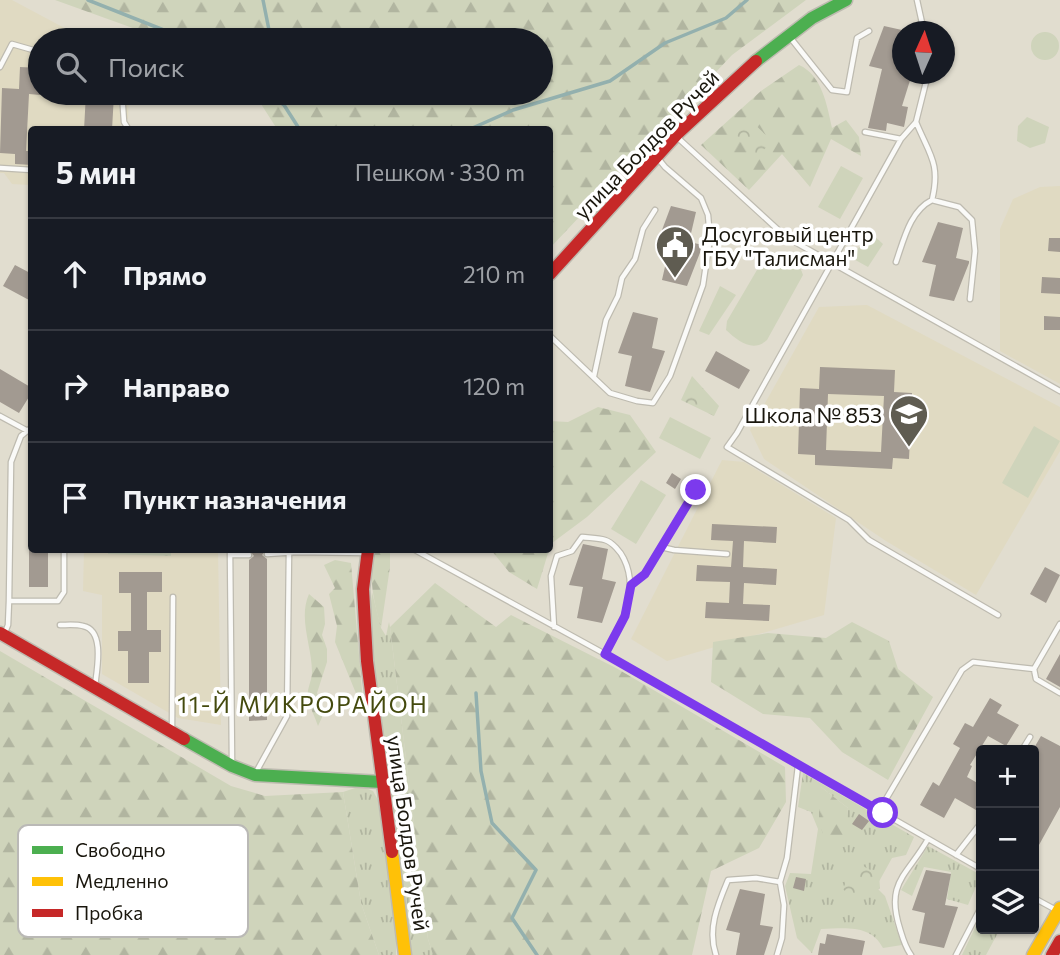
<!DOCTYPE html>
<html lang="ru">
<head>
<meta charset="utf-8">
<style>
	body { margin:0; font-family:Commissioner,sans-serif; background:#242831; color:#f1f3f6 }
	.controls { position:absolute; right:21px; bottom:21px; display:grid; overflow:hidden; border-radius:7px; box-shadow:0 2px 5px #0004 }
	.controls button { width:63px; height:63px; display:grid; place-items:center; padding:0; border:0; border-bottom:2px solid #363941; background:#171b24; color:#f1f3f6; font:35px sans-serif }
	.compass { position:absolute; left:892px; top:21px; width:63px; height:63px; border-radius:50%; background:#171b24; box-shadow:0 2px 5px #0004; rotate:3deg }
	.stop { position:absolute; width:21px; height:21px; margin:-16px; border:5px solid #7c3aed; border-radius:50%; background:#fff }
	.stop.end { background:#7c3aed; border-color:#fff; box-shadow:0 2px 7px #0008 }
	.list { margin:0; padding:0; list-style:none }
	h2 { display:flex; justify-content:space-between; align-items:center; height:91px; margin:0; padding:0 28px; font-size:30px }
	h2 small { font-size:23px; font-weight:400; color:#9ea1a6 }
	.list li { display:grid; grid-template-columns:46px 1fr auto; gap:21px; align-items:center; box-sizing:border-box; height:112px; padding:0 28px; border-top:2px solid #363941 }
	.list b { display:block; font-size:26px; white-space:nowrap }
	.list em { font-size:23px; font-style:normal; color:#9ea1a6 }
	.icon { flex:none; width:38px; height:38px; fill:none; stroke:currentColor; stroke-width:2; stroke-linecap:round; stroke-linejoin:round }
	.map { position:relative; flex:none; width:1060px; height:955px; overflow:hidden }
	.search { position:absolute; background:#171b24; box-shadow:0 2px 5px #0004; left:28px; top:28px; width:525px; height:77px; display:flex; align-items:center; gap:18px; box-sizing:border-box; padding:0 24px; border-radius:38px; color:#9ea1a6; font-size:26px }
	.panel { position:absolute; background:#171b24; box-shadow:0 2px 5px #0004; left:28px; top:126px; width:525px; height:427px; border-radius:7px }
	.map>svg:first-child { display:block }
	.built { fill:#e0dac2 }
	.grass { fill:url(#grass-tufts); fill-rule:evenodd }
	.forest { fill:url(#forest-firs) }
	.park { fill:url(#park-crowns) }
	.pitch { fill:#cfd4bb }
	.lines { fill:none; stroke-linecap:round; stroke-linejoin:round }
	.stream { stroke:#93b0ae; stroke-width:3.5 }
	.building { fill:#a29a91; fill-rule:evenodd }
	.lane-casing { stroke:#bebbb0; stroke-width:7 }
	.fast-casing { stroke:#bebbb0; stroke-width:15 }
	.slow-casing { stroke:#bebbb0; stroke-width:15 }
	.jam-casing { stroke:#bebbb0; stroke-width:15 }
	.lane { stroke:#fafaf8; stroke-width:4.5 }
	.fast { stroke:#4caf50; stroke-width:12 }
	.slow { stroke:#ffc107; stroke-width:12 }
	.jam { stroke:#c62828; stroke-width:12 }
	.route { stroke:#7c3aed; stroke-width:9 }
	.labels { text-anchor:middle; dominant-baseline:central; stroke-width:7; stroke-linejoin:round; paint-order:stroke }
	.street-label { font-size:21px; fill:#19160d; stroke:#fff }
	.poi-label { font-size:21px; fill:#19160d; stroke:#fff; text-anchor:start }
	.neighbourhood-label { font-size:23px; letter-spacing:2px; fill:#444a0e; stroke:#fff }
	.key { fill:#fff; stroke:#bab9b6; stroke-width:2 }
	.key-label { font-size:19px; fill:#19160d }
</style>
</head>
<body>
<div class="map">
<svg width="1060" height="955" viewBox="0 0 1060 955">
	<defs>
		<pattern id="grass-tufts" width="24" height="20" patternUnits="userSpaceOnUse" patternTransform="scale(1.75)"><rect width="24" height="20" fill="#cfd4bb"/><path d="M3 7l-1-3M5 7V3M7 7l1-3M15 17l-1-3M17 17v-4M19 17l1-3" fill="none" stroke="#b1b5a0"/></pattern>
		<pattern id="forest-firs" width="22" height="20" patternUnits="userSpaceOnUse" patternTransform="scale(1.75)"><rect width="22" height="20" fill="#cfd4bb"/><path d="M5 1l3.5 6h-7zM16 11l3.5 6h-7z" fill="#b1b5a0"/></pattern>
		<pattern id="park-crowns" width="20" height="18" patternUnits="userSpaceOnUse" patternTransform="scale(1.75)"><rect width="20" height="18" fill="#cfd4bb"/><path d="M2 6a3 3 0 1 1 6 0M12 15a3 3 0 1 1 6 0" fill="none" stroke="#b1b5a0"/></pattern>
	</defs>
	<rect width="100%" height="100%" fill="#e1ddcf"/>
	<path class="built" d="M0,0h12l75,40h-47v53h89l-1,25 -8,8v3l-88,1 -1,55 -19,-1 -8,-11h-4z
		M1060,186v198l-60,-33v-122l13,-30 27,-12z
		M867,305l193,102v44l-84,144 -90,-54 -122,-82 -14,-29 69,-123z
		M722,460l22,2 92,56 -12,97 -157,46 -36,-22z
		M84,550h134l3,175 -43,-7 -76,-44v-79l-19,-4z"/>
	<path class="grass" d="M372,592l9,36 5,8 3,-14 1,5 38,312 5,16h-22l-37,-288 -4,-55z
		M803,773l111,64 -8,18 -14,3 -16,29 9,9 17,49 -19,3c-12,-24 -38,-20 -62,-19l-9,24 -15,-15 -12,-52 5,-13 21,1 7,-45 -7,-17 -13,-5zM821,787l27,21 -1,7 -28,4z
		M361,786l12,5 5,9 18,134v21h-17l-18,-52 -18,-111z
		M928,846l53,29 -13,30 -21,-6 4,-27 -27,-5 -12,29 -11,-6z
		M981,915v14h19l-14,26h-24z"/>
	<path class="forest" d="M55,0h751l-74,55 -182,193v-118l-273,-1 -23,-36h287v-53h-375z
		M799,65c23,10 28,40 33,63l14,-8 13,17 2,19 -30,-17 -21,48 -28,-33 -33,36 -48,-45 60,-54z
		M598,407l32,8 26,37 -69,65 -35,26 -2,6v-128l18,1z
		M376,550h14v17l-9,61c-7,-26 -14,-52 -5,-78z
		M491,550h58l-12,39 -28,-17z
		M335,560l16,3 13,150 -29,-71 2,-16 -8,-32 6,-6 -11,-23z
		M435,583l61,44 15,-12 105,53 169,99 1,35 -27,46 -48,23 -19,84h-259l-5,-16 -38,-312z
		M309,594l15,13 1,17 -3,11 5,14v13l-10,31 7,20 -6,13c-3,-9 -8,-18 -10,-27 -2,-9 4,-18 4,-27 0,-26 -14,-53 -3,-78z
		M852,622l37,19 9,28 35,28 -45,83 -46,-28 -32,-34 -47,-4 -52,-32 2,-40 55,-9 58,5z
		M0,651l231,135 34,10 78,-4 18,111 18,52h-379z
		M821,787l27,21 -3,30 -10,3 -12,-6 -4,-16v-14l-9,-9 4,-8z"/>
	<path class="park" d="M747,117l25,24 -14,15 -25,-24z
		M692,376l27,30 -5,10 -33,-16z
		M108,550h63v6l-63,-2z
		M863,866l16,9 1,13 -12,9 -15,2 -10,-10 9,-22z"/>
	<path class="pitch" d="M1031 46a14 14 0 1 1 28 0a14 14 0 1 1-28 0Z
		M1027,117l22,10 -4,16 -15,5 -13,-7 1,-15z
		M841,166l22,12 -23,41 -22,-12z
		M872,234l11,10 -15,23 -18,-10z
		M773,252c12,5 27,10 30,23l-36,65c-14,13 -29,1 -41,-10l1,-9 40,-68z
		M720,286l16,9 -27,40 -10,-4z
		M670,417l41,21 -11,21 -41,-21z
		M1034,426l26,15 -32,57 -26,-15z
		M641,480l25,15 -30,49 -25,-15z"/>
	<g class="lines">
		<path class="stream" d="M88,0l101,40
			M263,0l8,40
			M268,93l16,12 16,25
			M282,93l2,11
			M468,130l45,-20 97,-29 55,-38 61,-25 21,-18
			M476,693l5,78 11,52 44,47 -24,48 25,37"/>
	</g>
	<path class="building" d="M884,26l18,4v44h10l-10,32 6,1 -4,20 -17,-4 -1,8 -18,-3 14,-59 -13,-3z
		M20,67l20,1v27l-11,-1 -3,57h6v14l-17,-1v-10l-15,-1 2,-65 17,1z
		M86,93l28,1 -2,36h-28z
		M671,206l25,6 -7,30 14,3 -16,41 -25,-6 7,-31 -13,-3z
		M938,222l25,6 -7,30 13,3v2l-15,38 -25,-5 7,-31 -14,-3z
		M1049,238h11v14l-12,-1z
		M15,265l17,9v22l-3,4 -26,-14z
		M1042,277l18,1v16l-19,-1z
		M633,312l25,6 -6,30 13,3 -15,41 -25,-6 7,-30 -14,-3z
		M1044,316l16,1v13h-16z
		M716,351l34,19 -11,19 -34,-18z
		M820,367l75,3 -1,22 18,1 -3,66 -16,-1 -1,11 -77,-4v-10l-17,-1 2,-66 19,1zM828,394l56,2 -3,56 -55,-2z
		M0,369l32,19v4l-13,21 -19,-11z
		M672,473l9,6 -6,10 -9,-6z
		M712,524l65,3 -1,16 -32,-2 -1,26 34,2 -1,16 -32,-2 -1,21 27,1 -1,16 -64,-3 1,-16 23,1 1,-21 -34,-1 1,-16 34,2 2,-26 -22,-1z
		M583,544l25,5 -6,30 14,3 -14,41 -25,-5 6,-31 -14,-2z
		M29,550h19v37h-19z
		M249,550h17l-4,5 5,4v161l-18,1v-161l5,-4z
		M1045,567l15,8 -14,28 -16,-9z
		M119,572h43v20h-15v38h14v22h-12v31h-21v-32h-10v-20h13v-38h-12z
		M1060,654v33l-14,-8z
		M990,698l12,7 -5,8 22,12 -13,21 -18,-10 -18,29 2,1 -5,11 14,8v16l-5,9 -21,-12 -11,20 -24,-13 13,-23 6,4 21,-38 -7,-4 12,-21 8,4z
		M1041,736l19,10v61l-26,47v-106z
		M859,814l10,7 -7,9 -10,-6z
		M926,870l25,4 -6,31 13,2 -14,41 -25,-5 6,-30 -13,-3z
		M796,877l10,2 -2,12 -11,-3z
		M740,889l25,5 -5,31 13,2 -9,28h-28l4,-22 -14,-3z
		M827,934l38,7 -3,14h-44l2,-12 5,1z"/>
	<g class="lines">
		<g class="lane-casing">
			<path id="lane" d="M917,0l7,32
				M789,36l43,54 15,2 10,-54 12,-7
				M0,67l12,-23 28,8
				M928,74l-12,48c13,32 25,41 16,78
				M122,93l2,29 5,8
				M865,132l36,7 15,-17
				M678,138l108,99 274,154
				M901,139l-164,294 -10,14 122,73 20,20 129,75
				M0,168l32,2
				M896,262c8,-23 14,-51 36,-62l27,7 13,13 3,31 -5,48
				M550,336l60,57 27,8 16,2 17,-27 33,-91 7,-47 -2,-23 -7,-17 -36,-31 -8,-10
				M594,376l12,-56 12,-24 4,-18 13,-19 8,-30 12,-19
				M0,416l26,14
				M661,547l13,3 53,4
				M230,550l2,212
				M415,550l190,104 376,215
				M267,554l30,-2 69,1
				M230,555h19
				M632,585l13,-11 51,-84
				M9,601h49l6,-9v-42
				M1060,624l-26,45 2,10 24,14
				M60,625c7,0 16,-1 23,1 22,4 14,43 12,60
				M554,627l-3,-51 6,-20 15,-5 10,-14c7,1 16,1 23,3 7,2 16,12 19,19 16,33 -3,66 -19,95
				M4,635l4,-10 1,-24 2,-139 10,-26 11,-9
				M172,729l1,-132
				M1022,750l8,-13
				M255,774l32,-58 2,-166
				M879,811l83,-141 11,-8 61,7
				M956,855l25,-32
				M1034,898l24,13
				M716,955c-9,-26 2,-51 12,-75l28,-2 24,4
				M777,955l5,-17 2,-33 -4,-23 7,-24 11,-92
				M911,955c-6,-8 -8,-16 -11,-26 -15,-47 7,-53 28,-90
				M956,955l25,-48"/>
		</g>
		<g class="fast-casing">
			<path id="fast" d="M756,61l56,-43 34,-18
				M184,739l48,27 23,9 127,7"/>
		</g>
		<g class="slow-casing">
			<path id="slow" d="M392,852l13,103
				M1033,955l27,-47"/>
		</g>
		<g class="jam-casing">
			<path id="jam" d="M550,274l128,-141 78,-72
				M368,550l-5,39 4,72 25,191
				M0,633l184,106
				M1052,955l8,-14"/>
		</g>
		<use href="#lane" class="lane"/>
		<use href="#fast" class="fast"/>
		<use href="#slow" class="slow"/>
		<use href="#jam" class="jam"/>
	</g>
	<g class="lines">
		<path class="route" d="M696,490l-51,84 -14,11 -6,31 -20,38 278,159"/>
	</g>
	<defs>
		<g id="civic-pin" transform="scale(2.0125)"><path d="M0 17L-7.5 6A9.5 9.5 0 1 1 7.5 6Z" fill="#5f5c51" stroke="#fff"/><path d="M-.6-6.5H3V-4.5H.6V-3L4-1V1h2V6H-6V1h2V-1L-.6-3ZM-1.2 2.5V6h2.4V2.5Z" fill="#fff"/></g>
		<g id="school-pin" transform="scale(2.0125)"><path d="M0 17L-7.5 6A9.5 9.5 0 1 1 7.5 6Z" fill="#5f5c51" stroke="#fff"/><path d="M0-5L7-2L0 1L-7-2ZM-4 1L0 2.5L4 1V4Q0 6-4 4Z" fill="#fff"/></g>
	</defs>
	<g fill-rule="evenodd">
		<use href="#civic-pin" x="675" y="245"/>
		<use href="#school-pin" x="909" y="414"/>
	</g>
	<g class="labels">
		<g class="street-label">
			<text transform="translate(646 144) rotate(-46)">улица Болдов Ручей</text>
			<text transform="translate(409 833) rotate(82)">улица Болдов Ручей</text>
		</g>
		<g class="poi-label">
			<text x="702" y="233">Досуговый центр<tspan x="702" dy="24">ГБУ "Талисман"</tspan></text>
			<text x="882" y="414" text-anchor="end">Школа № 853</text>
		</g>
		<g class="neighbourhood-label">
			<text x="303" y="704">11-Й МИКРОРАЙОН</text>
		</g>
	</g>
	<rect x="18" y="825" width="230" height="112" rx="10" class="key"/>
	<rect x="32" y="846" width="31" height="8" fill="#4caf50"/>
	<rect x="32" y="877" width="31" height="9" fill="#ffc107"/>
	<rect x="32" y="909" width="31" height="8" fill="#c62828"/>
	<g class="key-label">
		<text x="75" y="857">Свободно</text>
		<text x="75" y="888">Медленно</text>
		<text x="75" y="920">Пробка</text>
	</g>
</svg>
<div class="controls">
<button>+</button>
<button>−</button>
<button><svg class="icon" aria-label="layers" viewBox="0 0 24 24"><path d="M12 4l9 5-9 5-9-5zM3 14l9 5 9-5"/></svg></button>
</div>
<svg class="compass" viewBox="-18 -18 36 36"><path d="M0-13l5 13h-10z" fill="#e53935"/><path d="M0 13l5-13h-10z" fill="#9ea1a6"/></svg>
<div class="stop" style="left:883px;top:813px"></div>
<div class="stop end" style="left:696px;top:490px"></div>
<div class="search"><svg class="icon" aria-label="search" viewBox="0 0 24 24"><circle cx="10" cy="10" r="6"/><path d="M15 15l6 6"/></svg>Поиск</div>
<section class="panel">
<h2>5 мин<small>Пешком · 330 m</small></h2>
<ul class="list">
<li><svg class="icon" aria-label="ahead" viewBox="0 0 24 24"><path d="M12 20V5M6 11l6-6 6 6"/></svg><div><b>Прямо</b></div><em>210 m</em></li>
<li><svg class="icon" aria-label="right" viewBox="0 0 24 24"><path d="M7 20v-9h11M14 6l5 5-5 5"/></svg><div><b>Направо</b></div><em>120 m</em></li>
<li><svg class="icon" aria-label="arrive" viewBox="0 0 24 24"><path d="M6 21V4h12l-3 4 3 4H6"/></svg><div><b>Пункт назначения</b></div></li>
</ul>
</section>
</div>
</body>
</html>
